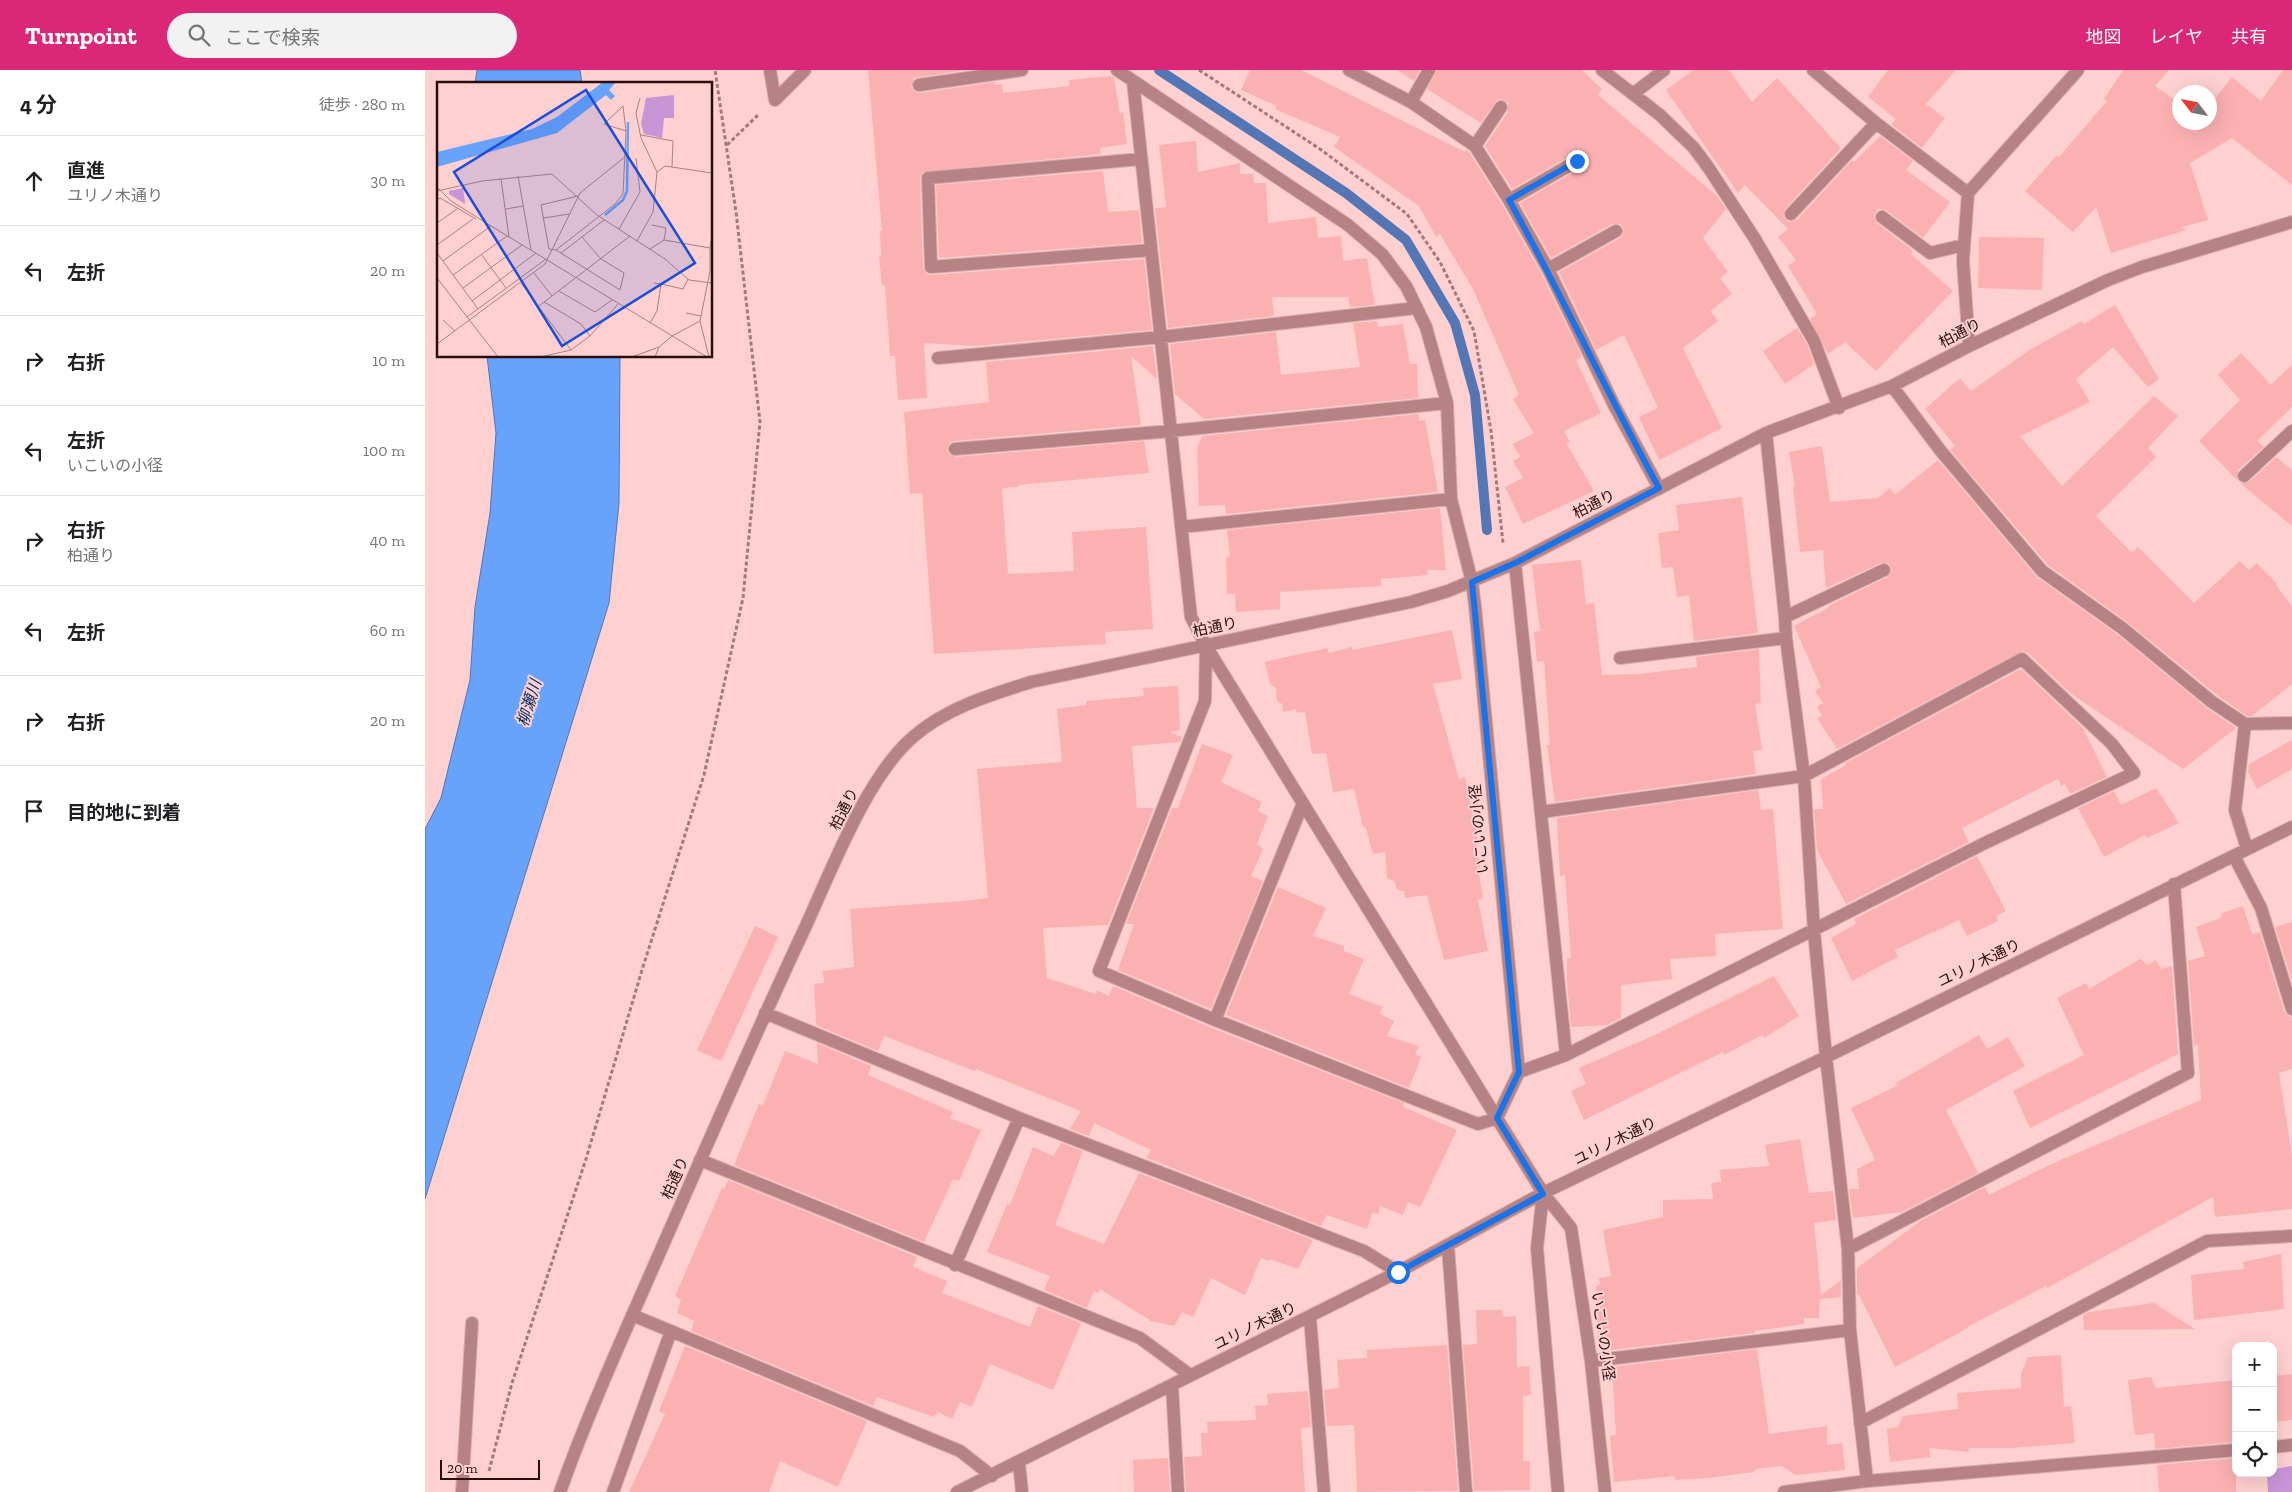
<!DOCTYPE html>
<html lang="ja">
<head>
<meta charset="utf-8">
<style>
	body { margin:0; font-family:"Zilla Slab","Noto Sans JP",serif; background:#f2f2f2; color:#202124 }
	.controls { position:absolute; right:15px; bottom:15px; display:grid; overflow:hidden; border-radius:10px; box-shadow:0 5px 20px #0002 }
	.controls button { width:45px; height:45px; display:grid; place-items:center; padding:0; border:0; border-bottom:1px solid #e0e0e0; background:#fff; color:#202124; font:25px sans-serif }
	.compass { position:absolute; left:1747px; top:15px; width:45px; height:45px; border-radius:50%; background:#fff; box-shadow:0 5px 20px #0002; rotate:302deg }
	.scale { position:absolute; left:15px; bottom:12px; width:100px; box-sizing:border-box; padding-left:5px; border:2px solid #280e0f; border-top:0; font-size:14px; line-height:18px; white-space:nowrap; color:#280e0f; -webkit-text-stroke:4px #ffd0d0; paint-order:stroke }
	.stop { position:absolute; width:15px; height:15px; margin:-11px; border:4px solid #1a73e8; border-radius:50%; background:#fff }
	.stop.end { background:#1a73e8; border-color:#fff; box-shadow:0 1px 5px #0008 }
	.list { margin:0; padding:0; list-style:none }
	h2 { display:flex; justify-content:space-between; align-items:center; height:65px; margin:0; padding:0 20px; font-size:21px }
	h2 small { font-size:16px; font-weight:400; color:#757577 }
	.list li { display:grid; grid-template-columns:32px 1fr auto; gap:15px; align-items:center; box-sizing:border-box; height:90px; padding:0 20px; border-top:1px solid #e0e0e0 }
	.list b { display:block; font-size:19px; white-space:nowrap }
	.list p { margin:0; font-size:16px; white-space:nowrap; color:#757577 }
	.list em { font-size:16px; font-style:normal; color:#757577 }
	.icon { flex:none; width:28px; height:28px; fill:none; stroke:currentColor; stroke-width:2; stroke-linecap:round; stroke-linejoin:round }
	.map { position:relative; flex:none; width:1867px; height:1422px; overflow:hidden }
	header { display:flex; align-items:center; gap:30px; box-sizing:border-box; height:70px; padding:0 25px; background:#db2777; color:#fff }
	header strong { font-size:24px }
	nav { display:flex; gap:28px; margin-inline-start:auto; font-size:18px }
	.search { width:350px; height:45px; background:#f2f2f2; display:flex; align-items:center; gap:12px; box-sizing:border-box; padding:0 18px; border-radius:28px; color:#757577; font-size:19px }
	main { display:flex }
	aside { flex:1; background:#fff }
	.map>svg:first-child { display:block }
	.green { fill:#c895d7 }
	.water { fill:#67a3fb; stroke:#5476b4 }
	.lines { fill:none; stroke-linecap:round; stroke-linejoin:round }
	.stream { stroke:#5476b4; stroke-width:10 }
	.building { fill:#fbb1b2 }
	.minor-casing { stroke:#d8adad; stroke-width:14 }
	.path { stroke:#a17b7b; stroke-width:3; stroke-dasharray:4 2.5; stroke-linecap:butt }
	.minor { stroke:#b68283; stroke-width:12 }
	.route { stroke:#1a73e8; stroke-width:6 }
	.labels { text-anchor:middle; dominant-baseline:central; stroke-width:4; stroke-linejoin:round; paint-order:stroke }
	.street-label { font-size:15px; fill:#280e0f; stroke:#ffd0d0 }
	.water-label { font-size:16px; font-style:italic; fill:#052d63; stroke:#ffd0d0 }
	.inset-river { fill:none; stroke:#67a3fb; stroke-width:2.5 }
	.inset-road { fill:none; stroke:#a98283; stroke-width:1 }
	.view { fill:#1d4ed8; fill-opacity:0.15; stroke:#1d4ed8; stroke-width:2.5 }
	.inset-edge { fill:none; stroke:#280e0f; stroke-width:2.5 }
</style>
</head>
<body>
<header>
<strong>Turnpoint</strong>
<div class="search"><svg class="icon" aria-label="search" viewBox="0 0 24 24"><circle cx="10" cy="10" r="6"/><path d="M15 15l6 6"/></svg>ここで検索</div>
<nav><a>地図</a><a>レイヤ</a><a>共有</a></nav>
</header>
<main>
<aside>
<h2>4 分<small>徒歩 · 280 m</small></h2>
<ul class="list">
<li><svg class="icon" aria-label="ahead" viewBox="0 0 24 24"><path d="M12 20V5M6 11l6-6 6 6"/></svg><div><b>直進</b><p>ユリノ木通り</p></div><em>30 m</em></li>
<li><svg class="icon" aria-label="left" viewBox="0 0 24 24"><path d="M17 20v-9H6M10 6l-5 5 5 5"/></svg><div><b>左折</b></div><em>20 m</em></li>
<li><svg class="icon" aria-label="right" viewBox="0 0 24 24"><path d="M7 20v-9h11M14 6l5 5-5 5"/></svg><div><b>右折</b></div><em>10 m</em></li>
<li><svg class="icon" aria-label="left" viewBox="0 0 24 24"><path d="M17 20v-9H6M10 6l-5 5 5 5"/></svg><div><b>左折</b><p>いこいの小径</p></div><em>100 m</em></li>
<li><svg class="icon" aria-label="right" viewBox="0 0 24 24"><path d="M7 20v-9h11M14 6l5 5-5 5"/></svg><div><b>右折</b><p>柏通り</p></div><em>40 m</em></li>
<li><svg class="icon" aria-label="left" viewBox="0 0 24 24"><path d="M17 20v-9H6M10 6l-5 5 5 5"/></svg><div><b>左折</b></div><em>60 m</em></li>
<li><svg class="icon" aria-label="right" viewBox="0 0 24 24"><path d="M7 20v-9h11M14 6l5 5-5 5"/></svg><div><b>右折</b></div><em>20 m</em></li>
<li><svg class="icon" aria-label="arrive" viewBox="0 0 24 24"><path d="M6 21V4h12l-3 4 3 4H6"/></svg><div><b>目的地に到着</b></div></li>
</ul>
</aside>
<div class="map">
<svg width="1867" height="1422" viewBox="0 0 1867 1422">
	<rect width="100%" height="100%" fill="#ffd0d0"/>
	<path class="green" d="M1867,1396v26h-24l-1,-19h6v-4z"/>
	<path class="water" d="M52,0h103l2,14h-107z
		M62,286h133l-1,147 -10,100 -184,596v-370l16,-31 29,-118 5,-73 15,-94 6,-80z"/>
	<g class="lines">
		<path class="stream" d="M734,0l187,123 60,47 49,83 20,72 12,135"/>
	</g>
	<path class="building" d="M443,0h98l-52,8 -3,9 5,5 4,1 75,-11v3l7,-1 1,9 67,-7 -1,-6 43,-4 2,2 6,35 3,-1 4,32 -27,4 1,6 -178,18 -3,6 3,89 4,7 5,1 212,-16 8,71 -177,16 -51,-3 3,55 -29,2 -3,-44h-5l-5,-71 -3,1 -3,-30h2l-1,-25h2z
		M825,0h51l164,82 1,-2 3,2 33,52 39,69 41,84 -6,3 25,53 -37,18 6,11 -4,1 28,48 -71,33 -18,-37 18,-9 -10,-17 7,-4 -7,-13 21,-11 -21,-34 6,-4 -46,-106 -33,-55 -4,3 -17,-31 -85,-59 6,-10 -65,-28 2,-3 -36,-16z
		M972,0h23l-6,11z
		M1012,0h145l20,19 -4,6 119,101 9,13 -23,29 25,34 -8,6 12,16 -22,17 8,10 -35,27 39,80 -63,32 -20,-43 19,-9 -34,-73 -28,15 -37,-78 61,-34 3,-3v-8l-3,-3h-8l-61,34 -31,-55 61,-35 3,-3v-8l-3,-3h-8l-61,35 -27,-43 23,-34v-9l-6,-4 -5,1 -16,23 -54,-34z
		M1268,0h36l23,32 25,-24 64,70 -56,61 -2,8 6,5 8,-2 55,-60 2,2 26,-26 33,25 -7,9 44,32 -27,36 -37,-28 -7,-1 -4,4 -1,4 3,6 36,28 -2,3 42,37 -77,80 -31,-29 -17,12 -18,-35 7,-5 -29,-48 8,-6 -18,-23 10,-8 -43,-44 -7,8 -72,-103z
		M1463,0h68l-30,34 19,14 -23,30 -31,-24 5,-5 -28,-22z
		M1698,0h46l-14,16 24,17v19h30v-16l23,-29 29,24 22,-31h9v115l-60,-47 -42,25 18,57 -26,7 4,3 -75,23 -15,-46 -23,25 -48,-41 32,-36 2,2 48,-56 -3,-2z
		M771,71l2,31 42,-9v11h13l1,9h12l2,40 48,-6 2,21 23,-2 2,25 24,-3 8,47 -25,2 -2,-10h-76l2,19 -106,12 -13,-120 11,-1 -7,-62z
		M678,101l5,41 31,-2 3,33 -203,15 -3,-73z
		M1554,167l65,1 -2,52 -64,-2z
		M1690,235l44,74 -11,8 -35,-40 -37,32 14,23 -70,34 42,50 92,-90 24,20 -30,32 8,9 -60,59 36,37 6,-6 56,56 46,-42 9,9 8,-7 20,21 -1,1 16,21v78l-40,32h-5l-30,-21 -90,-73 -79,-57 -98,-115 5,-4 -30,-37 35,-31 11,13 60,-42 51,-28 2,3z
		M952,251l1,6 25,-3 7,40h7l1,34 -214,21 -29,-25 -5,-50 106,-12 5,43 79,-8 -7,-44z
		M1372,258l10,16 7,20 -29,20 -22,-33z
		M728,276l4,33 -26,-23 10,69 -187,16 -4,2 -3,6 2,5 7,3 188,-16 5,32 -131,12v2l-16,1 6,86 66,-3 -2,-39 74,-5 7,102 -48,3 1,12 -172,10 -12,-161 -12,1 -6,-82 85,-10 -3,-40z
		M1816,283l30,32 21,-20v42l-35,34 7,6 -26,23 -1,10 -38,-39 41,-41 -22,-25z
		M994,344v7l6,-1 13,72 -212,22 -1,-9 -26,1 -2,-58 5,-12z
		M1397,376l8,56 48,-4 12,-10 5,7 43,-35 99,117 80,57 90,74 29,20 -53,41 -113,-76 -42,-40 -6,-2 -185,98 -20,-31 5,-3 -5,-8 6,-4 -8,-12 6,-4 -27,-61 34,-18v-2l59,-29 5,-7 -3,-6 -8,-1 -55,25 -3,-38 -23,2 -7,-65 2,-1 -6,-34z
		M1851,387l16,13v56l-52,-43 9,-1z
		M1317,427l16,136 -64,8 -5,-46 -12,2 -4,-30 -11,1 -4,-35 21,-3 -3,-25z
		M1015,438l6,62h-19l1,5 -47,4v7l-101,6v17l-44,3 -1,-18h-8l-1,-36 4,-2 -3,-26z
		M1156,490l5,44 8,-1 8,72 38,-1 57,-7 -1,-10 63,-8 2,54 -6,1 7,46 -9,1 3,23 -201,28 -8,-57h3l-6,-84 -7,1 -3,-30 6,-1 -8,-66z
		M1027,560l10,49 -29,5 26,95 6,-2 11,53 4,38h-2l5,30 -5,2 10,51 -44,9 -17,-65 -22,3 -1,-7 -7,-1 -3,-9 -7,-3 -2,-26 -12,2 -7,-26 -3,-1 -9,-38 -21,3 -7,-39 -14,1 -7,-42 -8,1 -1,-4 -13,3 -1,-8 -5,-3 -1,-13 -6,-4 -5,-22 62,-14 2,5 23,-6v3z
		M1596,599l62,59 24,49 -37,17 -5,-10 -4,2 -3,-7 -96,49 7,14 -123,62 -29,-54 -3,-41h9l-2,-30 25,-14 -1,-2z
		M753,616l2,44 -10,2 12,5 -2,5 -48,4 5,62h17l-46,117 -65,3 4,50 49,16 1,-4 12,6 4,-10 99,42 192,75 -1,4 54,23 -37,77 -12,-5 -5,13 -23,-9 -2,8 -6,-1 -5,16 -40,-14 -6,11 -174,-68 4,-8 -57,-27 -5,13 -19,-7 11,-18 -105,-42 -1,2 -91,-35 -6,15 -62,-26 -2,-41 10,-1 -1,-12 31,-4 -4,-58 113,-8 25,-3 -11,-129 85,-7 -5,-53 29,-4v-4l58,-5 -1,-8z
		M1867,670v29l-35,20 -9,-17 1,-8z
		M777,674l31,11 -12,27 41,20 -4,9 10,5 -11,28 6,5 -12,27 12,5 -52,128 -93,-39 16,-46h-8l46,-116h6z
		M1731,718l23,35 -32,15 -2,-3 -41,22 -26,-49 36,-17 7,14z
		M1333,720l3,20 12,-1 10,120 -68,5 1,22 -46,3 2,20 -51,6v33l-14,7 -36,2 -4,-45v-24h4l-6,-83 -5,1 -3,-58z
		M1552,786l29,55 -10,5 2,5 -31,15 -8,-16 -64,30 3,7 -46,24 -21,-43 25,-14 -2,-5z
		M853,817l48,21 -13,28 31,10v5l20,8 -15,35 34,13 -4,6 15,8 -7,15 32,10 -4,8 6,3 -12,31 -183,-73z
		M1818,836l9,28 8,-2 24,79 3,4 5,2v52l-13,4 13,83v53l-77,8 -2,-20 -166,91 -1,-2 -79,41 1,1 -73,39 -36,-72h-2v-27l65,-48 63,-33 4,8 58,-29 154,-66 -3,-56 -4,2 -6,-85 17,-5 -9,-29 25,-9 1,-5z
		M1867,852v59l-17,-54z
		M330,856l23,11 -57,124 -24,-11z
		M1715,889l8,6 8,-5 5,9 11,-3 6,88 -148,74 -17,-37 71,-36 -27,-57 29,-15 3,6z
		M1349,906l25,40 -35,22 -2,-3 -38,20 -1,-3 -139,68 -13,-29 15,-7 -7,-16 78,-34z
		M1554,965l8,14 21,-12 17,29 -79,44 32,63 -76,39 -49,6 -4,-29h10l-2,-20 18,-9 -24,-52 46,-22 -1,-3z
		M392,973l54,23 -3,9 85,37 -3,6 31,12 -22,51 -6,-2 -29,63 -190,-77 25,-61 4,1 22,-54 33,13z
		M1375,1069l9,54 24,-2 3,29 -22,3 7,72 20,-15v17l-21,2 -1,19h-15v6l-49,7v2l-144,17 -1,-11h-12l-2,-52 4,-3 -1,-6 12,-2 -8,-46 60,-13v-17l50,-1 -2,-16 10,-1 -1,-12 49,-4 -4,-21z
		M636,1073l22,8 -28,74 49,19 35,-71 174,67 -15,29 -28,-10v2l-9,-3 -16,37 -34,-17 -18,39 -11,-5 -8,14 -23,-5 -51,-32 -2,4 -4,-2 -7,17 -43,-18 6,-14 -63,-24 20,-48 3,1 23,-58 20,9z
		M303,1110l189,77 -4,10 34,14 -5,12 88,34 8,-21 43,17 -28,67 -63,-26 -18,43 -12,-5 -8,17 -14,-7 -4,5 -57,-20 -4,9 -182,-75 3,-10 -17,-8 4,-13 -6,-4 47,-108 2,1z
		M1856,1184l3,55 -90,11 -3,-45 53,-6 -1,-7z
		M1729,1233l41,26 -111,1 -1,-15 6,-3z
		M1051,1240h26l1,7 13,-1 1,51 12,-1 2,29 -8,1v65h7v29l-56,1 -11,-146 14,-1z
		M1022,1275l11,146 -101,1 -3,-67 -27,1 -3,-36 15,-2 -2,-28 30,-2v-8z
		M260,1276l182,75 -29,66 -58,-26 -11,31h-140l36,-78 -6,-3z
		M1332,1279l12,85 58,-8v19l15,-2 3,27 -49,5 -14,-9 -26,3 -2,3 -46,6 -33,2 -1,-4 -60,6 -4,-46 6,-1 -4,-68z
		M1636,1285l3,52 7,-1 4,37 -63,5h-43l-1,4 -39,-4 1,9 -40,5 -3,-33 11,-2 5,-11 55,-7 -1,-16 64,-5v-14l7,-17z
		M1867,1304v46l-19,2v-46z
		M1726,1307l5,11 80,-8v62l-81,7 -1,-16 -19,2 -7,-55z
		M883,1321l3,36 -10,1 4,64h-119l-2,-35 18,-1 -1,-23h7l-1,-11 49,-2 -1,-14 13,-1 -1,-11z
		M743,1388l2,34h-36l-1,-32z
		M1811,1388v34h-77l-2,-27z"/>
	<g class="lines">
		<g class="minor-casing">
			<path id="minor" d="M345,0l5,30 30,-30
				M692,0l231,155 34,29 24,32 20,41 21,76 4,96 21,83 3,24 44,466
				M924,0l62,32 64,44 34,54 39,69 66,136 45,83
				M1177,0l58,45 34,33 14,19 47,72 59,102 25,67
				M1388,0l63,53
				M708,11l58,536 15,29 337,547 28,35 20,133 14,131
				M494,15l103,-15
				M1208,24l31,-24
				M986,32l18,-32
				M1050,76l26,-39
				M716,89l-213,19 3,89 220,-17
				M1084,130l68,-39
				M1366,144l85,-91 92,70
				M1457,147l48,36 34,-8
				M1123,199l68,-38
				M1544,276l-6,-85 5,-68 110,-123
				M513,288l223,-21 255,-29
				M1467,316l48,64 102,121 80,57 90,74 33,22 47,-1
				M1341,363l19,184 1,21 18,138 10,155 12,126 22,192 2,81 17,151
				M530,379l216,-18 276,-28
				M1819,406l48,-45
				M756,457l270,-28
				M1090,493l51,492
				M1360,547l99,-47
				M781,576l-1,55 -106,270 116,49 263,104 19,-6 22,-46 47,-17 419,-212 149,-70 -22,-29 -90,-85 -218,117 -263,36
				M1195,588l166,-20
				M1820,654l-10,86 12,39
				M1809,786l27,52 31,101
				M340,943l254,105 345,133 34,21
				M790,950l88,-217
				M275,1090l440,178 50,37
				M1118,1123l-6,55 21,244
				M1023,1176l18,246
				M1423,1179l340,-176 -14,-189
				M530,1195l64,-147
				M207,1245l328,136 32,25
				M885,1247l14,175
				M1166,1291l259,-31
				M747,1315l6,107
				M1435,1353l347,-182 85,-5
				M1848,1377l19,-2
				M594,1393l3,29
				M37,1422l10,-169
				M135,1422c31,-87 70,-171 107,-256 45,-102 89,-204 137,-306 26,-56 62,-153 109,-193 33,-29 77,-42 118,-55l380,-80 37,-11 67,-28 251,-130 126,-47 77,-40 139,-66 34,-13 150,-45
				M188,1422l58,-161
				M532,1422l441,-220 145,-79 283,-136 466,-230
				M1359,1422l83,-11 369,-31"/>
		</g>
		<path class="path" d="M774,0l121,79 87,65 33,48 34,69 17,100 12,112
			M302,75l31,-30
			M64,1401l23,-88 74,-224 56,-189 62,-195 39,-177 17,-176 -24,-210 -21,-142"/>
		<use href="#minor" class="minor"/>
	</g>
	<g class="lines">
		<path class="route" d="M973,1202l145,-78 -46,-76 22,-46 -47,-490 43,-19 144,-75c-52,-95 -97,-193 -150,-288l68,-39"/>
	</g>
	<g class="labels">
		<g class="street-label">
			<text transform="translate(1535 263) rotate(-27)">柏通り</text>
			<text transform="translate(1169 434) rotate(-27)">柏通り</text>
			<text transform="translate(790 557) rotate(-12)">柏通り</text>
			<text transform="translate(419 739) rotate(-63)">柏通り</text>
			<text transform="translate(1054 759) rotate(-95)">いこいの小径</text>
			<text transform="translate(1554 893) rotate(-26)">ユリノ木通り</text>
			<text transform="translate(1190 1071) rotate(-26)">ユリノ木通り</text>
			<text transform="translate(250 1108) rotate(-66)">柏通り</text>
			<text transform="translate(830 1256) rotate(-26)">ユリノ木通り</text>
			<text transform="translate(1178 1266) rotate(82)">いこいの小径</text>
		</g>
		<g class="water-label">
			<text transform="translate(104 633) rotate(-73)">柳瀬川</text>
		</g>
	</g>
	<g transform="translate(12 12)">
		<rect width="275" height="275" fill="#ffd0d0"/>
		<path d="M237,13v23h-10l-2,20 -18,-4 -3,-10 5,-26zM26,106l2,14v2l-16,-10v-3z" fill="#c895d7"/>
		<path d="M166,0h13l-7,8 6,6 -4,4 -5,-5 -49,38 -120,34v-15l95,-23 25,-12z" fill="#67a3fb"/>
		<path class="inset-river" d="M168,133l18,-15 4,-9 1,-69"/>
		<path class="inset-road" d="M203,16l-4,15 5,25 16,34M204,53l32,6 -1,26M81,94l13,74M64,97l8,58M0,105l14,14 40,25 216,131M0,109l45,-10 70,-7 45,41 68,44 24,21 23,3M141,114l-37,9 8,44 7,1 64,40 4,-17 -23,-14 -19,-22M0,118l3,-2 36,21M69,127l17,-3M107,136l25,-4M0,141l20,-14M215,143l14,3 -2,12M182,147l21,-37 -4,-34M200,159l16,-29 4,-40 8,-6 47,7M0,163l36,-26M213,167l14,-9 46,8 2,-14M119,168l59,-46 8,-10 3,-63 -22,-7 19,-18 3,25M0,171l41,56M124,171l43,-33M44,172l25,34M6,179l48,-35M97,191l18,23M16,193l54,-39M0,196l61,79M84,201l50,67M224,202l22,5 5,-10M26,206l59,-43M122,209l36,21 17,-12M35,219l64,-48M107,220l37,22 9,12M102,224l91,-70M249,231l15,3M30,235l79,-58M6,238l12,11M263,239l9,36M213,241l7,-12 4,-27 -7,-1M0,262l108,-80 35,-71 46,-37M103,275l31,-7 19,-14 28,-32M195,275l27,-10M218,275l4,-10 13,-11 28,-15 10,-50v-23"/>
		<path class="view" d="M149,8l109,173 -133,83 -108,-174z"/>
		<rect width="275" height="275" class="inset-edge"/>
	</g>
</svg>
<div class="controls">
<button>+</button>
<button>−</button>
<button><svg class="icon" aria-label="locate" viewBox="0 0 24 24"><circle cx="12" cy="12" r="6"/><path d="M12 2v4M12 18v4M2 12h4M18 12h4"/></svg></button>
</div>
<svg class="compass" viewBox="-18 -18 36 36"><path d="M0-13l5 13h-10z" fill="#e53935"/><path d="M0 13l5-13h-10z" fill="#757577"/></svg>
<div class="scale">20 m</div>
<div class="stop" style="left:973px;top:1202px"></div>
<div class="stop end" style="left:1152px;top:91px"></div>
</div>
</main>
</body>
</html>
